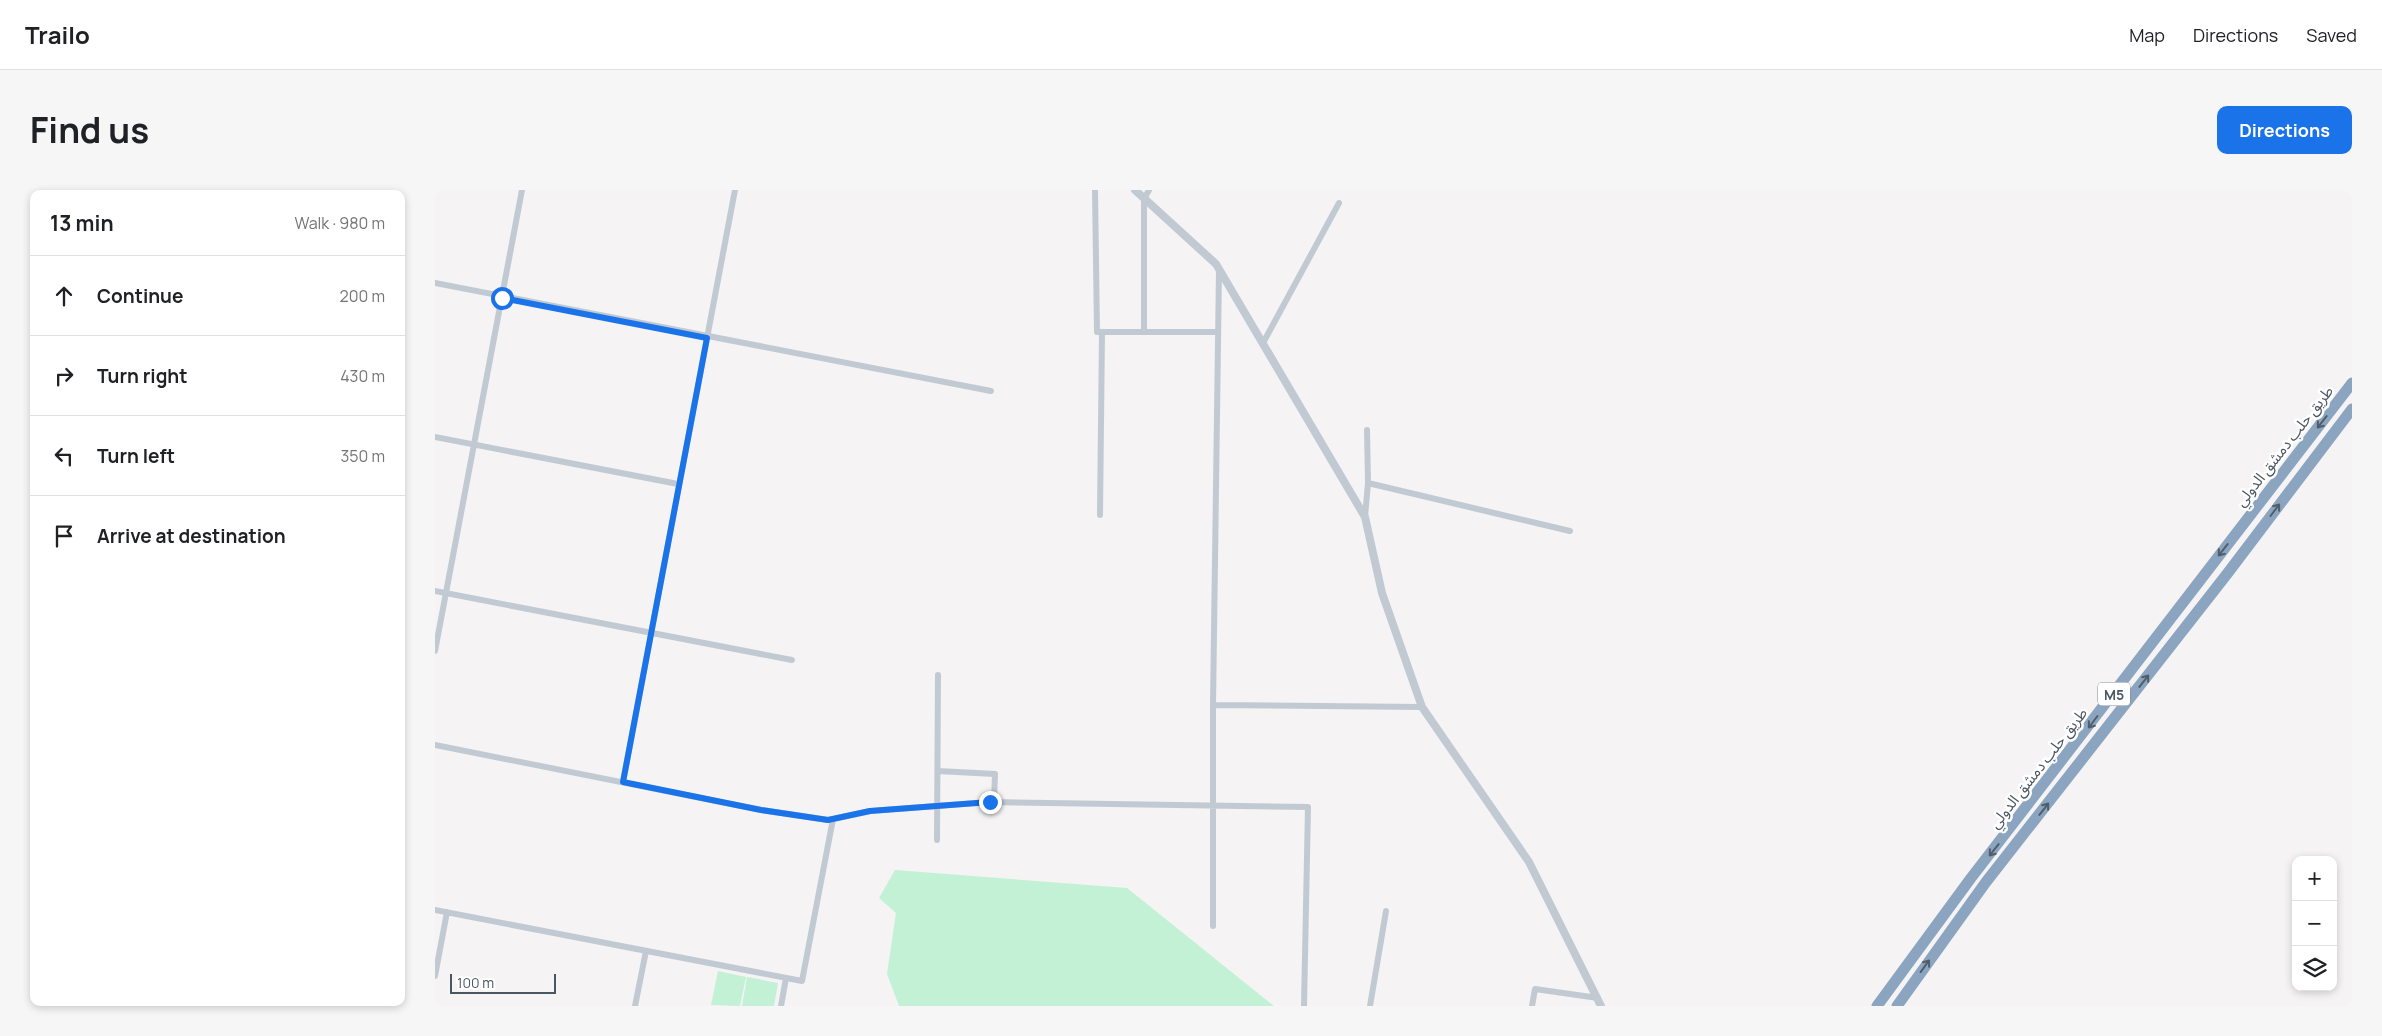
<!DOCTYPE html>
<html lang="en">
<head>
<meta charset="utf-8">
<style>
	body { margin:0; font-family:Manrope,"Noto Sans Arabic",sans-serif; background:#f6f6f6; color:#202124 }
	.controls { position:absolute; right:15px; bottom:15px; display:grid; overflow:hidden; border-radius:10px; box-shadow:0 2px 8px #0003 }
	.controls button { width:45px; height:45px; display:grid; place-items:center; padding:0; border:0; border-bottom:1px solid #e0e0e0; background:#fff; color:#202124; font:25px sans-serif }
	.scale { position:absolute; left:15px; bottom:12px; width:106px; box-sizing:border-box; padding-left:5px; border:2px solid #4a5661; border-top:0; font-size:14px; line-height:18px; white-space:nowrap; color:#4a5661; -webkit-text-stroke:4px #fff; paint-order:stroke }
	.stop { position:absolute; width:15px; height:15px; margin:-11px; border:4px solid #1a73e8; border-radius:50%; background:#fff }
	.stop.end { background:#1a73e8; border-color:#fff; box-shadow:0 1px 5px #0008 }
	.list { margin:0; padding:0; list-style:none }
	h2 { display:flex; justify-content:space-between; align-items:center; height:65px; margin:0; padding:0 20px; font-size:21px }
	h2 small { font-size:16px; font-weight:400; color:#757577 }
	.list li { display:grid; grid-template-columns:32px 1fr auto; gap:15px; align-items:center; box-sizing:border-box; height:80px; padding:0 20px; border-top:1px solid #e0e0e0 }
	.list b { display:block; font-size:19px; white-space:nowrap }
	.list em { font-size:16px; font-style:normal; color:#757577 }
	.icon { flex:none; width:28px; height:28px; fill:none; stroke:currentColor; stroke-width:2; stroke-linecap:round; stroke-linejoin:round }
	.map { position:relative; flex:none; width:1917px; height:816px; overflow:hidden; border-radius:10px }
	header { display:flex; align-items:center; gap:30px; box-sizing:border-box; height:70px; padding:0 25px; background:#fff; border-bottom:1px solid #e0e0e0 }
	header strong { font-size:24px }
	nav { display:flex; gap:28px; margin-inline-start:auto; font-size:18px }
	.intro { display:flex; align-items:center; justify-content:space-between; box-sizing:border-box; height:120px; padding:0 30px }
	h1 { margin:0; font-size:35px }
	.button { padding:12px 22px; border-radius:10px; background:#1a73e8; color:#fff; font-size:18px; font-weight:700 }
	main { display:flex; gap:30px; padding:0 30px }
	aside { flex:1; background:#fff; border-radius:10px; box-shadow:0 2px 8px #0003 }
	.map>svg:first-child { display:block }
	.green { fill:#c3f1d5 }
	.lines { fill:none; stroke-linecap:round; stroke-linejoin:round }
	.minor { stroke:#c1cad2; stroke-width:6 }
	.tertiary { stroke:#c1cad2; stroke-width:8 }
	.motorway { stroke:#8ba5c1; stroke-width:11 }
	.oneway { stroke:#505e6b }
	.route { stroke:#1a73e8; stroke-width:6 }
	.labels { text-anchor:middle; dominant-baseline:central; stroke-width:5; stroke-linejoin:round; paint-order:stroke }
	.shield { fill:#fff; stroke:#808990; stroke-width:1 }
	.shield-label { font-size:14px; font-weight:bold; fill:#4a5661 }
	.street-label { font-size:15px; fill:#4a5661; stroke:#fff }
</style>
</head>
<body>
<header>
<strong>Trailo</strong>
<nav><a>Map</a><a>Directions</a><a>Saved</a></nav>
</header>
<div class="intro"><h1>Find us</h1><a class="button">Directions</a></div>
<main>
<aside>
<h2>13 min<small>Walk · 980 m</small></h2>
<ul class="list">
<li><svg class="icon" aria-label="ahead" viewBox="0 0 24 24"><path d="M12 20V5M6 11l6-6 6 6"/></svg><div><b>Continue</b></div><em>200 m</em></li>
<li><svg class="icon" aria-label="right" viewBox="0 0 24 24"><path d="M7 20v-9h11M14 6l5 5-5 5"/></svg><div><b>Turn right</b></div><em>430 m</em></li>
<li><svg class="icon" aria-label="left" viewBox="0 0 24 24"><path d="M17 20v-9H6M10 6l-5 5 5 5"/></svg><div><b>Turn left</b></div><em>350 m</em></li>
<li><svg class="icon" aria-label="arrive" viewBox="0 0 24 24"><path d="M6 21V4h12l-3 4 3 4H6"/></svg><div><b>Arrive at destination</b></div></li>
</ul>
</aside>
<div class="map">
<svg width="1917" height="816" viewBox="0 0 1917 816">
	<rect width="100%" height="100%" fill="#f5f3f3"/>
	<path class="green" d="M460,680l232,18 147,118h-375l-12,-32 9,-61 -17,-15z
		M283,781l28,6 -6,29 -29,-1z
		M312,787l31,6 -4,23h-32z"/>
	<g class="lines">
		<path class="minor" d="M660,0l2,142h121
			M0,93l556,108
			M709,142v-133l5,-9
			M828,153l76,-140
			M0,247l243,47
			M933,293l202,48
			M665,325l2,-183
			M930,327l3,-34 -1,-53
			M0,401l357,69
			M0,461l87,-461
			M778,515l209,2
			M0,555l326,65 67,10 42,-9 120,-9 318,5 -4,199
			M503,581l57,3 -1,28
			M188,592l112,-592
			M502,650l1,-165
			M0,720l367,71 31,-162
			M778,736v-221l6,-435
			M0,786l12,-64
			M200,816l11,-55
			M346,816l5,-28
			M935,816l16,-95
			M1097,816l3,-17 63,9"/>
		<path class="tertiary" d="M700,0l81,74 149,253 17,76 40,114 107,155 72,144"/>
		<path class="motorway" d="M1442,816l94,-128 381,-495
			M1462,816l89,-124 241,-308 125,-165"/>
	</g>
	<defs><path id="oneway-shaft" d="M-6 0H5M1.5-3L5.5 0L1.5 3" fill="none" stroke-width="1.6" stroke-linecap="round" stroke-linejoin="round" transform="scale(1.25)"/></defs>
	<g class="oneway">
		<use href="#oneway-shaft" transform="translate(1887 232) rotate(128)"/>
		<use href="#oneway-shaft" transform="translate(1840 320) rotate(-53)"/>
		<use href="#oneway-shaft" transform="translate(1788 360) rotate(128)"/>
		<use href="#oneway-shaft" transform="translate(1709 491) rotate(-52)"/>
		<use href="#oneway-shaft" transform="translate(1658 532) rotate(127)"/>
		<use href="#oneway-shaft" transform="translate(1609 619) rotate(-52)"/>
		<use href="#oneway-shaft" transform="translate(1559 660) rotate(128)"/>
		<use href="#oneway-shaft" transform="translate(1490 776) rotate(-54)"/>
	</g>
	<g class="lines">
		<path class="route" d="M67,108l205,40 -84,444 138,28 67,10 42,-9 120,-9"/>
	</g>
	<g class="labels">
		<rect class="shield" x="1663" y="492.5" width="32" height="23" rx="4"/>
		<g class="shield-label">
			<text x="1679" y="504">M5</text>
		</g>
		<g class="street-label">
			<text transform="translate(1849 256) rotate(-52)">طريق حلب دمشق الدولي</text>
			<text transform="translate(1603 578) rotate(-52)">طريق حلب دمشق الدولي</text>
		</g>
	</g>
</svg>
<div class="controls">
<button>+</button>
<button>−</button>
<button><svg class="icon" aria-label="layers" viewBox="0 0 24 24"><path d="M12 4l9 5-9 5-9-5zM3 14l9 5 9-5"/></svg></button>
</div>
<div class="scale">100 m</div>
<div class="stop" style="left:67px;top:108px"></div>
<div class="stop end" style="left:555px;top:612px"></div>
</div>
</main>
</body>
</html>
